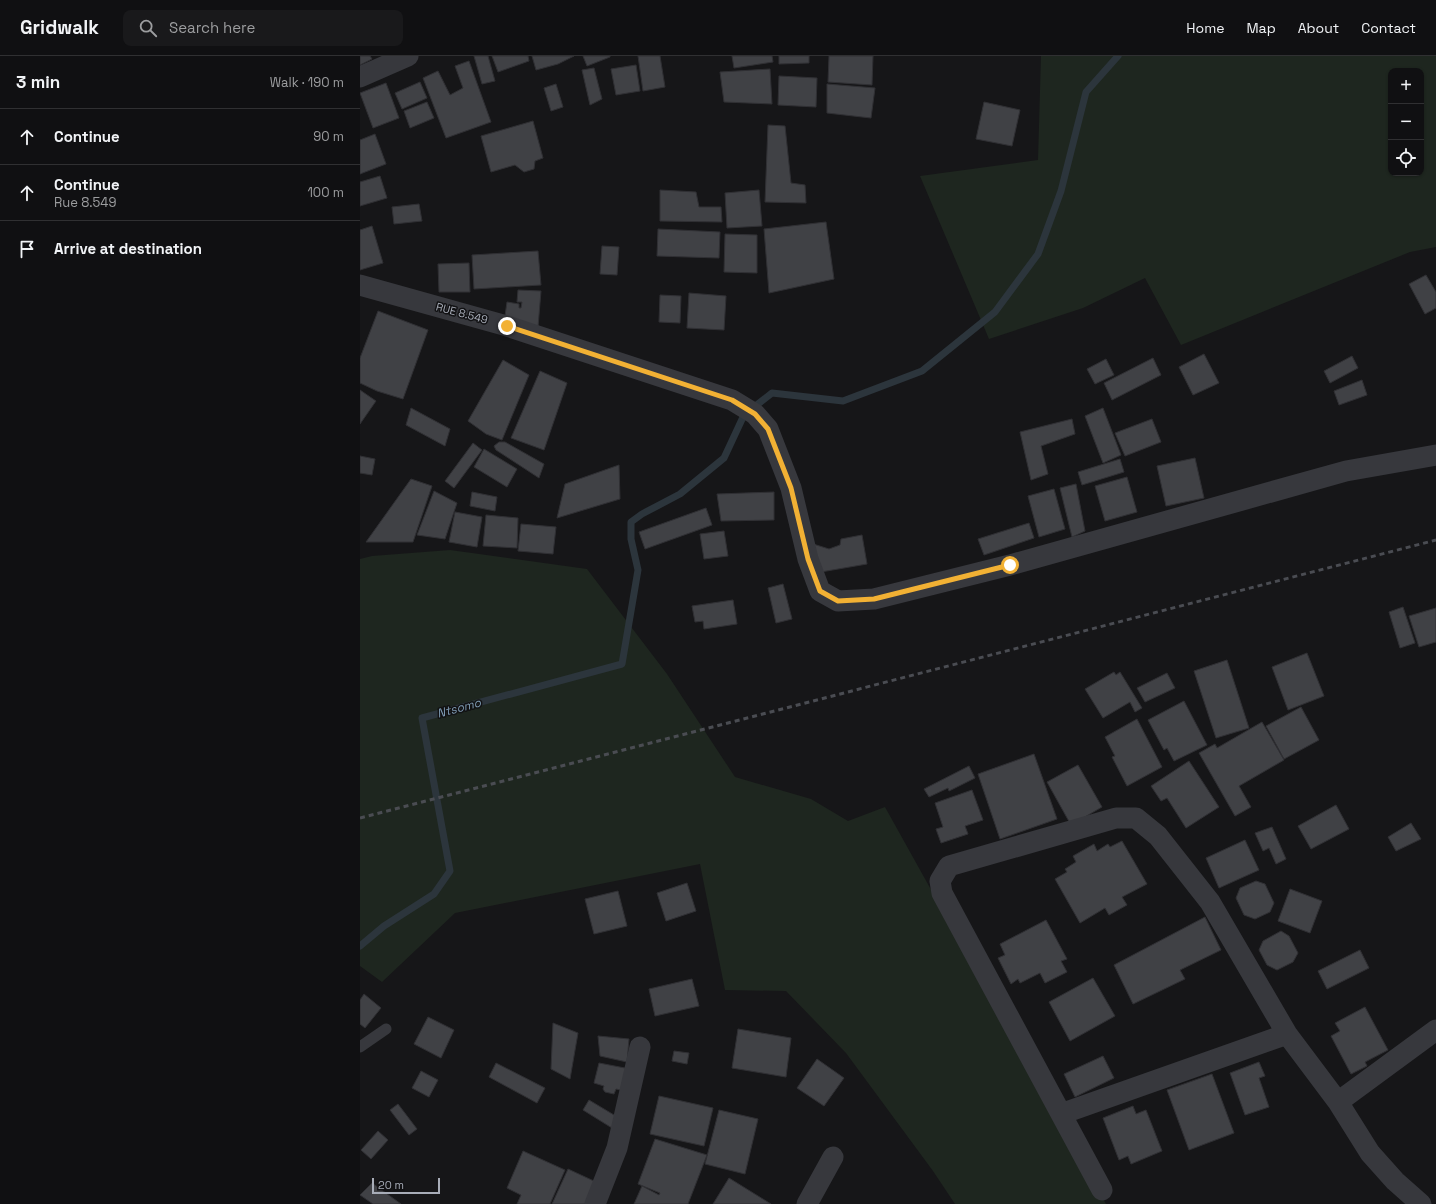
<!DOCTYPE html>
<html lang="en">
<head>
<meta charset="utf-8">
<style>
	body { margin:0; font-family:"Space Grotesk",sans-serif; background:#19191b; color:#f1f3f6 }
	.controls { position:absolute; right:12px; top:12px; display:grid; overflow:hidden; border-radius:8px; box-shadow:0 1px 3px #0004 }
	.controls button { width:36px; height:36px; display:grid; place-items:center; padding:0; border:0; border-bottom:1px solid #303032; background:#101012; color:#f1f3f6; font:20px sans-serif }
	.scale { position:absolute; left:12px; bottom:10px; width:68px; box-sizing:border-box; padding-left:4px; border:2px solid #a8adb8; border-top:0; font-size:11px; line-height:14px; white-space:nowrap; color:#a8adb8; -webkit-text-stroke:3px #111113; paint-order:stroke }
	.stop { position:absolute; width:12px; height:12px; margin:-9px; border:3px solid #f2b134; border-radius:50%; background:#fff }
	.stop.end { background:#f2b134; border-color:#fff; box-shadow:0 1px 4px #0008 }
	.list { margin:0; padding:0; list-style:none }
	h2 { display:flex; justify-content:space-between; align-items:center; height:52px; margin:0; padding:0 16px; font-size:17px }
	h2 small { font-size:13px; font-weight:400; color:#9c9d9f }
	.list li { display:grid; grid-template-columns:26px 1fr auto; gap:12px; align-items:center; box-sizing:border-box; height:56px; padding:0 16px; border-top:1px solid #303032 }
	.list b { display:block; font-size:15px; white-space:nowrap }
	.list p { margin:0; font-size:13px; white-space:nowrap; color:#9c9d9f }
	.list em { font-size:13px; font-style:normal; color:#9c9d9f }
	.icon { flex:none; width:22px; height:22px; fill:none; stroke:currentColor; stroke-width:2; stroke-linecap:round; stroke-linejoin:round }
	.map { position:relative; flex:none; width:1076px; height:1148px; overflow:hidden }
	header { display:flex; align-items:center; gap:24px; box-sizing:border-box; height:56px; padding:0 20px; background:#101012; border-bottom:1px solid #303032 }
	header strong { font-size:19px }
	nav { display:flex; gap:22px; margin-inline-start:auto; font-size:14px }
	.search { width:280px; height:36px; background:#19191b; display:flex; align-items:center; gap:10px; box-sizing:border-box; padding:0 14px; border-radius:8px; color:#9c9d9f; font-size:15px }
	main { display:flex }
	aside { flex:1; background:#101012 }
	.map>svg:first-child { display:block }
	.green { fill:#1e261f; fill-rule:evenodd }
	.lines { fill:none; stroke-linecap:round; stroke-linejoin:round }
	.stream { stroke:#2c353c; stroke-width:7 }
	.building { fill:#404145; stroke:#303034 }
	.service { stroke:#37383d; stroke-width:11 }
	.minor { stroke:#37383d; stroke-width:21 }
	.rail { stroke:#4a4c52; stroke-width:3; stroke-dasharray:5 4; stroke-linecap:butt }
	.route { stroke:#f2b134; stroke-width:5 }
	.labels { text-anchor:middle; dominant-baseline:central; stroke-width:3; stroke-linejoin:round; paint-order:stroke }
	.street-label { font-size:11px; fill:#a8adb8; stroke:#111113 }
	.water-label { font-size:12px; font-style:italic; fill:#7f9bb3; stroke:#111113 }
</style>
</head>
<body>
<header>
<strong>Gridwalk</strong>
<div class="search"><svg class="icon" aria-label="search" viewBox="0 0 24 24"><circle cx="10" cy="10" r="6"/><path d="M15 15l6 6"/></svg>Search here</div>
<nav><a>Home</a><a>Map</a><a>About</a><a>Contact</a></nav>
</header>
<main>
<aside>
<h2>3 min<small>Walk · 190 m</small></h2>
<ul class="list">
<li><svg class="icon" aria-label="ahead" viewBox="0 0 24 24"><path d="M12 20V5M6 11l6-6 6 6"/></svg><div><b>Continue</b></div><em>90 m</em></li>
<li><svg class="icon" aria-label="ahead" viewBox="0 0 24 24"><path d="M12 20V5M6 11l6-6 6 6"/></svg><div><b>Continue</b><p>Rue 8.549</p></div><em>100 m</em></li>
<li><svg class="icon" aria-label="arrive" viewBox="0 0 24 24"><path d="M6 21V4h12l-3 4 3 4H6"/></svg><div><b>Arrive at destination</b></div></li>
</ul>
</aside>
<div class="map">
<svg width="1076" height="1148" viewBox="0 0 1076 1148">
	<rect width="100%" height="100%" fill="#161618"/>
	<path class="green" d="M681,0h395v191l-26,5 -229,93 -36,-67 -62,30 -94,31 -69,-163 118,-16zM1031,15h30v102h-30z
		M90,494l137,19 80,105 68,103 76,22 37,22 37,-14 221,397h-151l-22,-33 -87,-118 -60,-62 -61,-1 -25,-126 -245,49 -73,69 -22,-16v-407l12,-3z"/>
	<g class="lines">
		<path class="stream" d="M0,890l24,-20 50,-32 16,-23 -28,-153 200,-54 16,-94 -7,-31v-17l11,-8 38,-20 44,-36 20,-43 28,-22 71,8 79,-30 73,-59 43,-58 23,-63 25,-99 32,-36"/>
	</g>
	<path class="building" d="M0,0h10l2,3 -12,6z
		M114,0h14l7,25 -13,3z
		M132,0h36l1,5 -31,11z
		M172,0h42l-16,8 -22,6z
		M223,0h27v1l-23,9z
		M278,0h22l5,31 -22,4z
		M372,0h40l1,6 -39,6z
		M419,0h30v7l-30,1z
		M469,0h44l-1,29 -44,-3z
		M109,5l22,61 -45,16 -23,-60 15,-7 12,24 13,-7 -8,-22z
		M276,9l4,26 -24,4 -5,-26z
		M234,12l8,31 -12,6 -8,-35z
		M410,13l2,35 -48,-2 -4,-30z
		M419,20l38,2 -1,29 -38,-2z
		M60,26l7,16 -25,11 -7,-16z
		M26,27l13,35 -26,10 -13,-35z
		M196,28l7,23 -12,4 -7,-23z
		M467,28l48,4 -4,30 -44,-5z
		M67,46l7,16 -24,10 -6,-17z
		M624,46l36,8 -8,36 -36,-7z
		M173,65l10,37 -8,3 -1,8 -10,3 -9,-7 -24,7 -10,-36z
		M408,69l17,1 6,57 14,2 1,18 -41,-1z
		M15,78l11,30 -26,10v-34z
		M20,120l7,22 -27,8v-24z
		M300,134l36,2 3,15h22l1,15 -62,-1z
		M399,134l3,36 -35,2 -2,-35z
		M59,148l3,17 -28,3 -2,-17z
		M466,166l8,57 -65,14 -5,-64z
		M12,170l11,37 -23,7v-40z
		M298,173l62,3 -1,26 -62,-2z
		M365,178l32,1v38l-33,-1z
		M242,190l17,1 -2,28 -17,-1z
		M178,195l3,34 -67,4 -2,-34z
		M109,207l1,29h-31l-1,-28z
		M1066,219l10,17v16l-11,6 -16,-30z
		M158,234l23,1 -3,36 -33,-11 2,-14 12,2v4h2l1,-6h-5z
		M329,237l37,3 -2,34 -37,-2z
		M300,239l21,1 -1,27 -21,-1z
		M18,255l50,19 -25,69 -26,-8 -17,-8v-25z
		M844,298l15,29 -26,12 -14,-28z
		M992,300l6,12 -28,15 -6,-12z
		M793,302l8,17 -49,25 -8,-17z
		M746,303l8,16 -19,9 -8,-15z
		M143,304l26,15 -27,65 -16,-6 -18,-13z
		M180,315l27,12 -23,67 -33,-12z
		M1002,324l5,15 -28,10 -5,-14z
		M0,334l16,11 -16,23z
		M51,352l39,21 -5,17 -39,-21z
		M743,352l18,47 -18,8 -18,-47z
		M712,363l3,15 -34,12 7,28 -17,6 -11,-48z
		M792,363l9,23 -36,14 -10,-23z
		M139,386h6l39,22 -5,14 -43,-28 -2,-4z
		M113,387l9,7 -28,38 -9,-7z
		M124,393l33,20 -10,18 -33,-20z
		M0,400l15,3 -3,16 -12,-2z
		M835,402l9,40 -38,8 -9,-40z
		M760,403l4,13 -42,13 -4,-13z
		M259,409l1,34 -63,19 8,-34z
		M767,421l10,35 -32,9 -10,-35z
		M51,423l21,7 -19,56h-47z
		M716,428l9,47 -13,6 -12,-49z
		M694,433l11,40 -26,8 -11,-41z
		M74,435l23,12 -12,36 -28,-4z
		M112,436l25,5 -2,14 -25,-5z
		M414,436v28l-53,1 -4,-27z
		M346,452l6,17 -67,24 -6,-17z
		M95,456l27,5 -5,30 -28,-5z
		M126,459l32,3 -1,30 -34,-2z
		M669,467l5,15 -50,17 -6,-16z
		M161,468l35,3 -3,27 -35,-3z
		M364,475l4,25 -24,3 -4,-25z
		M502,479l5,29 -52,9 -5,-30 19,6 11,-4 1,-6z
		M423,528l9,35 -16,4 -8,-35z
		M373,544l4,24 -33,5 -1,-8 -8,1 -3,-16z
		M1043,551l12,36 -15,5 -11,-36z
		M1076,552v34l-17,5 -10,-31z
		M947,597l17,43 -36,14 -16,-43z
		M867,604l22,68 -33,10 -22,-67z
		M754,616l2,3 4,-3 22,36 -7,4 -5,-10 -27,16 -18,-29z
		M807,617l8,15 -30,14 -8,-14z
		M824,645l23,44 -33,16 -7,-13 -3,2 -16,-30z
		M941,651l18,33 -35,19 -18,-33z
		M777,663l25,48 -35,19 -15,-29 3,-1 -10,-19z
		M902,666l22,38 -45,26 12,21 -16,9 -36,-63 16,-9 2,4z
		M674,698l23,65 -57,20 -22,-65z
		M829,705l30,46 -33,21 -19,-30 -6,3 -10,-15z
		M718,709l24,42 -31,18 -24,-43z
		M609,710l6,12 -26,13 -1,-3 -19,9 -5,-8z
		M612,734l11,30 -18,6 3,8 -27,9 -5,-14 7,-2 -8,-24z
		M976,749l13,24 -38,20 -13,-23z
		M1051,767l10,16 -25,12 -8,-14z
		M912,771l14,32 -10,5 -7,-16 -6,3 -8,-18z
		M885,784l14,30 -40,18 -13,-30z
		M762,785l25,43 -25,13 5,8 -18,10 -4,-7 -25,15 -25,-44 12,-7 -2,-3 11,-7 -3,-6 21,-12 3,7 11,-7 2,3z
		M896,825l9,3 9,19 -4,9 -15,7 -11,-4 -8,-17 4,-10z
		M327,827l9,28 -30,10 -9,-28z
		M930,833l32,12 -12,32 -32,-12z
		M258,835l9,35 -33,8 -9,-35z
		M845,861l16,33 -41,20 5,9 -52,25 -19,-39z
		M686,864l21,39 -6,2 6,11 -22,11 -5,-10 -20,10 -2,-4 -7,5 -13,-26 7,-3 -5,-11z
		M921,875l8,5 9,17 -5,9 -16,8 -10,-5 -8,-15 4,-9z
		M1000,894l9,18 -42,21 -9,-18z
		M733,922l22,38 -45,25 -21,-39z
		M332,923l7,27 -44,10 -6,-27z
		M4,938l17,14 -16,20 -5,-4v-24z
		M1005,951l23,43 -23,12 2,4 -16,8 -20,-38 9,-5 -5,-8z
		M68,961l26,13 -13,28 -27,-14z
		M193,967l25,10 -8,46 -19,-10z
		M378,973l53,9 -5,39 -54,-9z
		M238,980l31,3 -2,23 -27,-6z
		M314,995l15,2 -2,11 -15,-3z
		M743,1000l11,22 -39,19 -11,-23z
		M457,1003l27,19 -20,28 -27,-18z
		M899,1006l6,14 -6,2 10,29 -24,8 -15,-42z
		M136,1007l49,25 -8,15 -48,-26z
		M239,1007l31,6 -4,22 -10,-2 -2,5 -9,-2 -2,-3 1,-3 -10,-3z
		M61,1015l17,9 -9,17 -17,-9z
		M852,1018l22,59 -45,17 -22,-60z
		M299,1040l54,12 -9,38 -54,-12z
		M229,1044l30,18 -7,10 -29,-18z
		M38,1048l19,25 -8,6 -19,-25z
		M773,1050l3,8 10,-4 16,41 -31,13 -3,-8 -9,4 -16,-42z
		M359,1054l39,9 -13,55 -40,-10z
		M18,1075l10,9 -17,19 -10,-9z
		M295,1083l52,16 -19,49h-54l8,-18 17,9 1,-2 -22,-9z
		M163,1095l42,19 -15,34h-33l4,-9 -14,-7z
		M208,1113l28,13 -10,22h-34z
		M369,1122l42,26h-58z
		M12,1127l29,21h-28l-13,-9z"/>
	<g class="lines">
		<path class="service" d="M0,991l26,-18"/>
		<path class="minor" d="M0,21l48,-21
			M0,229l147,41 225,74 23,14 13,15 23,59 17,71 12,32 18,10 36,-2 136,-34 336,-94 90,-16
			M978,1046l98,-72
			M701,1058l226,-80
			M742,1134l-160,-297 -2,-12 9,-15 167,-48h20l22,18 52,66 77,132 51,68 32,51 25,28 26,23
			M235,1148l22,-56 23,-101
			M447,1148l26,-47"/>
		<path class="rail" d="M0,762l1076,-278"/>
	</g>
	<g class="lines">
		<path class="route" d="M147,270l225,74 23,14 13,15 23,59 17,71 12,32 18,10 36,-2 136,-34"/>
	</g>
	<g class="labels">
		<g class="street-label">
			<text transform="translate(102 257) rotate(15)">RUE 8.549</text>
		</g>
		<g class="water-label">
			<text transform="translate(99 652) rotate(-15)">Ntsomo</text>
		</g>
	</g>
</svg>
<div class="controls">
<button>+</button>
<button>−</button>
<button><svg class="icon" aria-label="locate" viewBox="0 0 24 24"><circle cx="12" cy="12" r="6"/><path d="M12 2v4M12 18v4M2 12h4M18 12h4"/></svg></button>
</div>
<div class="scale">20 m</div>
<div class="stop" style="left:650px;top:509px"></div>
<div class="stop end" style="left:147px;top:270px"></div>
</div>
</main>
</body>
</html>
